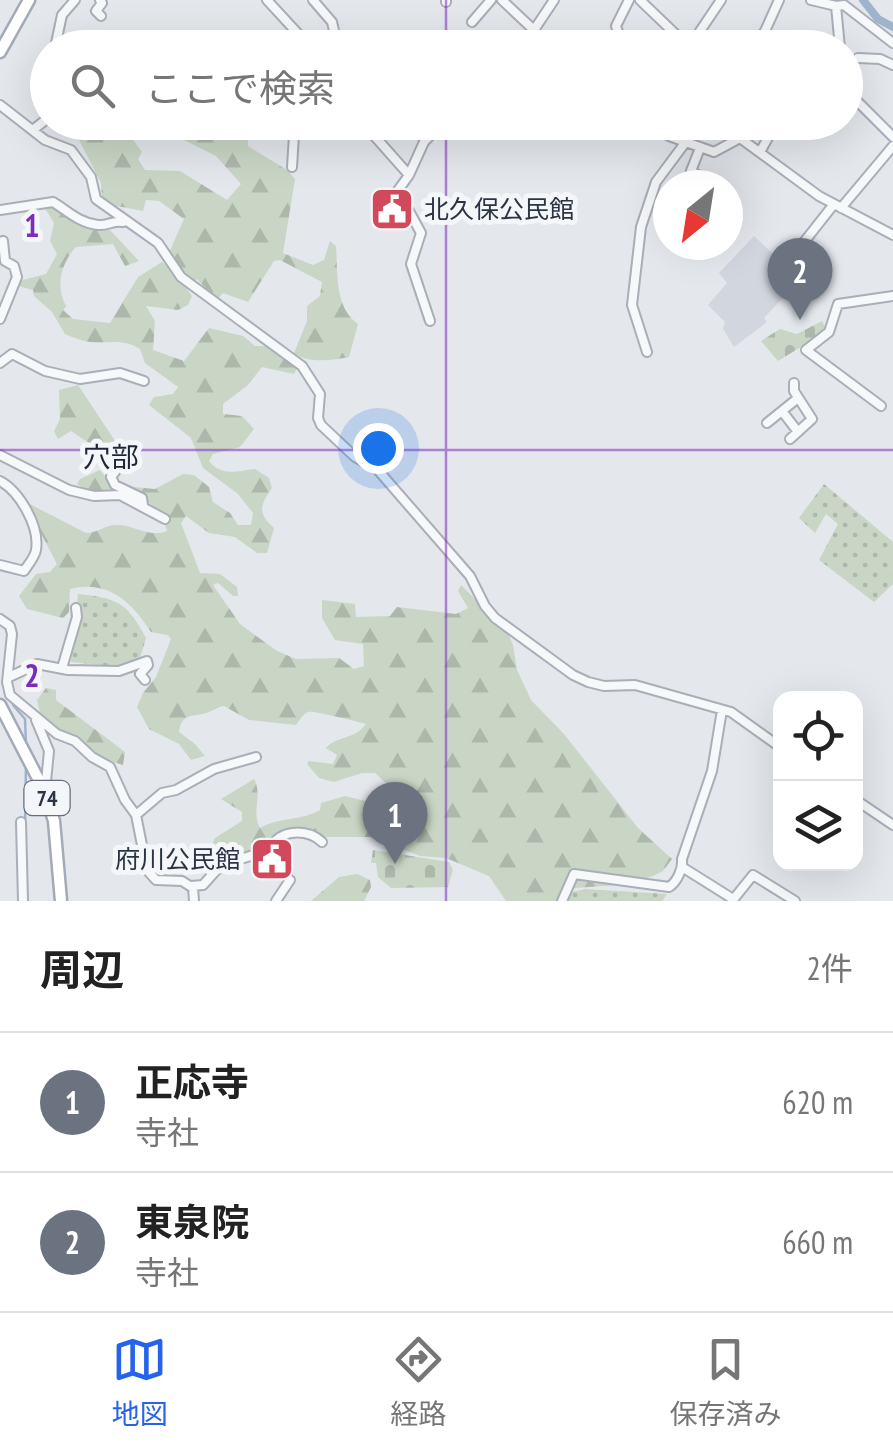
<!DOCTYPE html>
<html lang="ja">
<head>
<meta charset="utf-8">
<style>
	body { margin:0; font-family:"PT Sans Narrow","Noto Sans JP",sans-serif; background:#f2f2f2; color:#222 }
	.controls { position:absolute; right:30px; bottom:30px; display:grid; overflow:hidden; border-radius:20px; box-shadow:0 10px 40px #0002 }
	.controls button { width:90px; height:90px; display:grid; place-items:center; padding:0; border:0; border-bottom:2px solid #e0e0e0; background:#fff; color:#222; font:50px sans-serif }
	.compass { position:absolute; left:653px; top:170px; width:90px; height:90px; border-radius:50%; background:#fff; box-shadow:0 10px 40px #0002; rotate:210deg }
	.you { position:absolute; left:378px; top:448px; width:35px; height:35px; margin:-25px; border:8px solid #fff; border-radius:50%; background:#1a73e8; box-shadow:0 0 0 15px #1a73e833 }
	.badge { display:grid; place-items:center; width:65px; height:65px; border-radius:50%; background:#2563eb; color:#fff; font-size:32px; font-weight:700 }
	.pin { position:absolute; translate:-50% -82px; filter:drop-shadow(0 2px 5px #0008) }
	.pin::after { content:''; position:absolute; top:52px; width:35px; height:30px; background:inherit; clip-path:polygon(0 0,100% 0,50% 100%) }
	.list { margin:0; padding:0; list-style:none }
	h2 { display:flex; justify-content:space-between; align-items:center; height:130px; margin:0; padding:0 40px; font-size:42px }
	h2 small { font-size:32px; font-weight:400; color:#767676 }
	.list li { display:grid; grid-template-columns:65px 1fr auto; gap:30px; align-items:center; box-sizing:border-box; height:140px; padding:0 40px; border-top:2px solid #e0e0e0 }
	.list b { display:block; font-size:38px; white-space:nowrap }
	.list p { margin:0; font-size:32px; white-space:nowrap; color:#767676 }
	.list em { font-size:32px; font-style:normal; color:#767676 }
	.icon { flex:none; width:55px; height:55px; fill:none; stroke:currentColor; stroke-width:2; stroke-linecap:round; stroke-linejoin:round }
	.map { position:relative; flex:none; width:893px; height:901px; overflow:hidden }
	.search { position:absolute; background:#fff; box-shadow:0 10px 40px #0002; left:30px; right:30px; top:30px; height:110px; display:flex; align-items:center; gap:25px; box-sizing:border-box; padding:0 35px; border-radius:55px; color:#767676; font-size:38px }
	.sheet { height:410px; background:#fff }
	nav { display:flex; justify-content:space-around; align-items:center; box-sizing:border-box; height:140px; border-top:2px solid #e0e0e0; background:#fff; font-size:28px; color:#767676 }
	nav a { display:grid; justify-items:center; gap:5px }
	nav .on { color:#2563eb }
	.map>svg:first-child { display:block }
	.built { fill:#d2d6de }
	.forest { fill:url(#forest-firs) }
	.cemetery { fill:url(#cemetery-stones) }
	.park { fill:url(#park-dots) }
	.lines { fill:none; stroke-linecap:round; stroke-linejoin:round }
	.stream { stroke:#9fb4cc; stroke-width:2.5 }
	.river { stroke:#9fb4cc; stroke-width:8 }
	.minor-casing { stroke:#a9aeb7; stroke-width:12 }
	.major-casing { stroke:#a3abb8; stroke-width:15 }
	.minor { stroke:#f7f8fa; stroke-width:8 }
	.major { stroke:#fff; stroke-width:10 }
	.grid { fill:none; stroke:#7b2cbf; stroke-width:2.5; stroke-opacity:0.55 }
	.labels { text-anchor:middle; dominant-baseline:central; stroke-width:10; stroke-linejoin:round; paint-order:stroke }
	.shield { fill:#f4f6f9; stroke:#676e7b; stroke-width:2.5 }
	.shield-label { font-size:22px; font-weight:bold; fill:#2b3445 }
	.poi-label { font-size:25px; fill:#2b3445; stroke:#f4f6f9; text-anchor:start }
	.neighbourhood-label { font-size:28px; fill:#1d2536; stroke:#f4f6f9 }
	.grid-label { font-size:32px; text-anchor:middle; font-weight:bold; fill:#7b2cbf; stroke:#f4f6f9; stroke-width:10; stroke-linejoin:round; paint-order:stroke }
</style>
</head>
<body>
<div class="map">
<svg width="893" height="901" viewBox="0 0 893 901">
	<defs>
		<pattern id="forest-firs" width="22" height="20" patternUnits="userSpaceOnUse" patternTransform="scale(2.5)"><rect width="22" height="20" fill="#c9d6c5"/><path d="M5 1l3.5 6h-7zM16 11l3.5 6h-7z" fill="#adb8ab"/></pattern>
		<pattern id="cemetery-stones" width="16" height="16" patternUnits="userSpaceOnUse" patternTransform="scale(2.5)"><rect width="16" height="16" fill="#c9d6c5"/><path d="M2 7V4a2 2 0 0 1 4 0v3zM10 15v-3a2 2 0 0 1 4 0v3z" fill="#adb8ab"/></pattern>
		<pattern id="park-dots" width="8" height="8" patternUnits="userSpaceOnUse" patternTransform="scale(2.5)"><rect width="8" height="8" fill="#c9d6c5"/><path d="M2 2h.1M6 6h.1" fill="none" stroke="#adb8ab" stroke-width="1.8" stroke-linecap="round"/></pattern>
	</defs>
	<rect width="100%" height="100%" fill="#e4e7ec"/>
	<path class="built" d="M754,236l45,42 6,-4 -41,44 3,4 -33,25 -11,-18 2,-7 -17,-17 19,-22 -8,-10z"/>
	<path class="forest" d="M81,123h48l-3,7 16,22 -4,7 7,11 35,1 47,29 14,-16 -25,-28 -38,-19 -3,-14h37l2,6 34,9v8l39,24 8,9 -12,74 30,12 11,-5 6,-19 6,5c2,27 -2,61 22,78l-9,33c-16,3 -41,7 -55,-4l13,-32v-15l13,-10 2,-14 -42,-22 -6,1 -26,41 -25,-9 -6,7 -20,-21 -10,10 5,7 -4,9 -10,5 -32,-4 9,15 -2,29 31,11 25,-33 34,8 12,10h13l30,21 -4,7 -32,-7 -14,18 -25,19v10l19,2 12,13 -14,18 -27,7 -4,7c13,16 28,10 46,8l14,9 3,10c-12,17 -15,25 2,40l-7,25h-10l-22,-16 -26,-4 -23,-17 -5,7 19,50 20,1 17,13 1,9h-5l-15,-13 -5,2 27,39 37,27 19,8 43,-1 15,11 10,-3 -1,-22 -28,-4 -13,-22v-18l33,4 1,13 34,-1 7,-9 59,7 12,-6 -10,-17 3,-6 46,46 6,14 4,25 14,30 33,34 74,94 34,31 -9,12 -10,5 -34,9 -45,3 -16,13h-52l-17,-25 -43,-18 -26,-2 -49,-19h-49l-13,-8 -33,4 -10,13 -30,13 -26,-10 5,-11 27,-17v-9l-21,-13 33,-20c9,16 -3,33 6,49 19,-11 41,-7 60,-18l1,-7 24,-7 36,9 10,-7 1,-9 -17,-16h-13l-28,9 -15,-4 -12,-14 2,-3 24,3 4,-9 -11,-7c12,-13 28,-8 40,-24 -8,-2 -53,-14 -58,-12 -5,2 -9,9 -12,13l-47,-5 -25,-14c-6,1 -10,4 -15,6 -15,6 -27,-1 -30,20l16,12 10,12 -14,4 -12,-16 -30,-15 -12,-22 6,-14 13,-16 15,-38 -3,-4 -17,-3c-19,-30 -43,-53 -81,-43l-1,23 -6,6 -36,-9 -8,-13 17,-22 14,-2 7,-8 -33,-63 62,32c12,0 20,-9 32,-8 19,1 31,13 49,6 -15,-54 -64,-26 -90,-47l3,-5 20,-9 12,15 43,4 28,-15 11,1 15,12 4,15 17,11 8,12h13l2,-12 -15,-19 -35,-26 -12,-30 -42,-33 5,-8 19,-3 5,-7 -33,-24 -5,-14c-18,-11 -32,-5 -50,-7 -8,-1 -18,-5 -25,-8l-13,-22 -18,-16 -1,-6 -15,-4 1,-5 27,-7 11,-20 -7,-13 4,-18 -15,-25 6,1 19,15 46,16 29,31 -14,5 -12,-22 -37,3c-15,16 -21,40 -10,59l-3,4 10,9 37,4 28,-46 24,-15 6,5v-12l16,-36 -25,-18 -13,-1 -3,11 -31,-6 -10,-6 -1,-16 -25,-49z
		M78,385l45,68v5l-15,9 -7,-2v-14l-30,-20 -13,8 -4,-8 6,-12 -1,-29z
		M46,688l10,2v10l69,52 -2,13 -23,-7 -59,-41 -4,-17z
		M357,874l13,6 1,7 -7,14h-53l28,-24z"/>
	<path class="cemetery" d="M822,321l5,10 -49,30 -17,-20 19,-12 17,5z
		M373,850l76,12 4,8 -5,17 -57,1 -13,-11 -2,-14h-5z"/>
	<path class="park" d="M824,484l69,58v42l-19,18 -55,-42 19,-36 -12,-10 -11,19 -16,-15z
		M78,594c39,4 49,8 68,44l-6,20 -21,9 -48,-5z
		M585,889l82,5 -5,7h-99l9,-9z"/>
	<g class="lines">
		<path class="stream" d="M13,705l12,14 1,26
			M25,830l1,-67"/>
		<path class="river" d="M863,0l15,19 15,8"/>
		<g class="minor-casing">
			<path id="minor" d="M100,0l2,3 -6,8 5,5
				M267,0l35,38v10
				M313,0l19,22 6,26
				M502,0l51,48
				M640,0l50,48
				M811,0l25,6 4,42
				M446,2v-2
				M836,6l8,-1 49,38
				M472,22l19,-22
				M690,46l31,-46
				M62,48l-6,-5 6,-28 13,-15
				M522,48l32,-48
				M616,48l4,-10 -4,-12 13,-26
				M751,48l14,-17 14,-31
				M858,58l22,1 13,6
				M846,84l10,16 37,37
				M0,105l45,35 26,10 20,27 5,22 62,44 23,34 121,89 18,28 -2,24 3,7 34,32 22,12 93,107 15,30 10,12 78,57 15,7 16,4 31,-1 96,27 49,35
				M362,122l47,53 15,-33 20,-20
				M651,122l18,14 45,16 26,-14 79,58 74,39
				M722,125l16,14
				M34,129l14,-11
				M740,138l4,-16
				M700,148l-9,23 23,14
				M760,152l14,-25
				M292,167l2,-32 13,-13
				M398,191l23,42 -10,31 19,57
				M382,205l7,-2 20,-28
				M841,208l52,-62
				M0,210l53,-8c15,9 26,21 45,23 10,1 15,-5 25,-3
				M786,265l48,-61
				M0,319l17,-42 -3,-11 -9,-5 -2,-20
				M647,352l-15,-47 9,-78 15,-45 29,-39
				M0,363l12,-9 33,17 35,8 40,-6 24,8
				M881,406l-75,-56 23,-18 9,-28 55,-8
				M782,411l16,21
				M767,423l31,-25
				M790,439l22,-20 -18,-28v-8
				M0,455l69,35 25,6 26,-1 45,24
				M115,472l-4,5 4,8 27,13 1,7
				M0,481c19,10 40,45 36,69 -1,7 -8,15 -12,21l-24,-6
				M0,619l10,7 2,8 -5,48 3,13 47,39 18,7 17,16 18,10 15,33 11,15 11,55 9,10 26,1 11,7 1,13
				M62,668l15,-51 -1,-9
				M9,677l28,-13 31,6 51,1 28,-10 1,4 -8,9 5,6
				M36,720l13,31 -4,41
				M856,800l37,25
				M136,815l26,-22 14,-3 38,-21 42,-12
				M21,822l2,79
				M274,851l-2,-6c12,-17 37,-15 50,-3
				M682,867l51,32
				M191,886l12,-1 18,-20 49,-15 4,1 15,29
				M276,901l14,-21
				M562,901l12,-27 95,13c8,-5 14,-18 13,-28l30,-88 10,-61
				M732,901l21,-26 42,26"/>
		</g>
		<g class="major-casing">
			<path id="major" d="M0,52l29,-52
				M0,705l45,87 9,29 7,80"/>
		</g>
		<use href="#minor" class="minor"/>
		<use href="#major" class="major"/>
	</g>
	<path class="grid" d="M446,0v48M446,122v779M0,450h893"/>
	<defs>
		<g id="civic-square" transform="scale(2.25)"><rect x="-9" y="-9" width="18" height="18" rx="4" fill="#d1495b" stroke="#f4f6f9"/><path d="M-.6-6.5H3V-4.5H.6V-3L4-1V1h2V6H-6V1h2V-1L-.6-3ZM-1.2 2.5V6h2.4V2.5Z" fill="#fff"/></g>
	</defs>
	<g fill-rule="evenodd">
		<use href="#civic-square" x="392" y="209"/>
		<use href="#civic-square" x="272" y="859"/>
	</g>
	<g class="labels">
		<rect class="shield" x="24.5" y="781" width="45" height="34" rx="8"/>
		<g class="shield-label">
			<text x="47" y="798">74</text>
		</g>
		<g class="poi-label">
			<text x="424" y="209">北久保公民館</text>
			<text x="240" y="859" text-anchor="end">府川公民館</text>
		</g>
		<g class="neighbourhood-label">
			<text x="111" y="456">穴部</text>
		</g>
	</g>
	<g class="grid-label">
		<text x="32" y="237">1</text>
		<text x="32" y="687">2</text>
	</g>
</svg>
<div class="controls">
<button><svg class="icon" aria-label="locate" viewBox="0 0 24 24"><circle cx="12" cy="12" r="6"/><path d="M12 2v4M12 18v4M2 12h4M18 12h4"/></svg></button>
<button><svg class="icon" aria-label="layers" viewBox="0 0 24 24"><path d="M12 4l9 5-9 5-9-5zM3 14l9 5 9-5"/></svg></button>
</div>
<svg class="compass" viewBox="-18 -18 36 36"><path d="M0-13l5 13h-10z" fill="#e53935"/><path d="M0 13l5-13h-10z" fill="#767676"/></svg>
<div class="you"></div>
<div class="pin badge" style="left:395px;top:864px;background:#6b7280">1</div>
<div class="pin badge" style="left:800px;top:320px;background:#6b7280">2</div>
<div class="search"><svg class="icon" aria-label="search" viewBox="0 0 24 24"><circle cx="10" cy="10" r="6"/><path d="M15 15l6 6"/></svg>ここで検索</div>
</div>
<section class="sheet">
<h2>周辺<small>2件</small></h2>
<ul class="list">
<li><span class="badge" style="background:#6b7280">1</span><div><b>正応寺</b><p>寺社</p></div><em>620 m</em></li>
<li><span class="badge" style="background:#6b7280">2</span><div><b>東泉院</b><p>寺社</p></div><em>660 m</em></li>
</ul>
</section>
<nav>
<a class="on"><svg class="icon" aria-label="map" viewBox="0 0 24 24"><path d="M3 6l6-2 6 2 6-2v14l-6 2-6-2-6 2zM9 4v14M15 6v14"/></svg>地図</a>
<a><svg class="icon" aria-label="directions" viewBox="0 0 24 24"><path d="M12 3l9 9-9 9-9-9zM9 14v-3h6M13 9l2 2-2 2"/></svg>経路</a>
<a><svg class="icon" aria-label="saved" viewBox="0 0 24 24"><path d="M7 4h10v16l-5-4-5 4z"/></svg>保存済み</a>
</nav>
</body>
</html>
